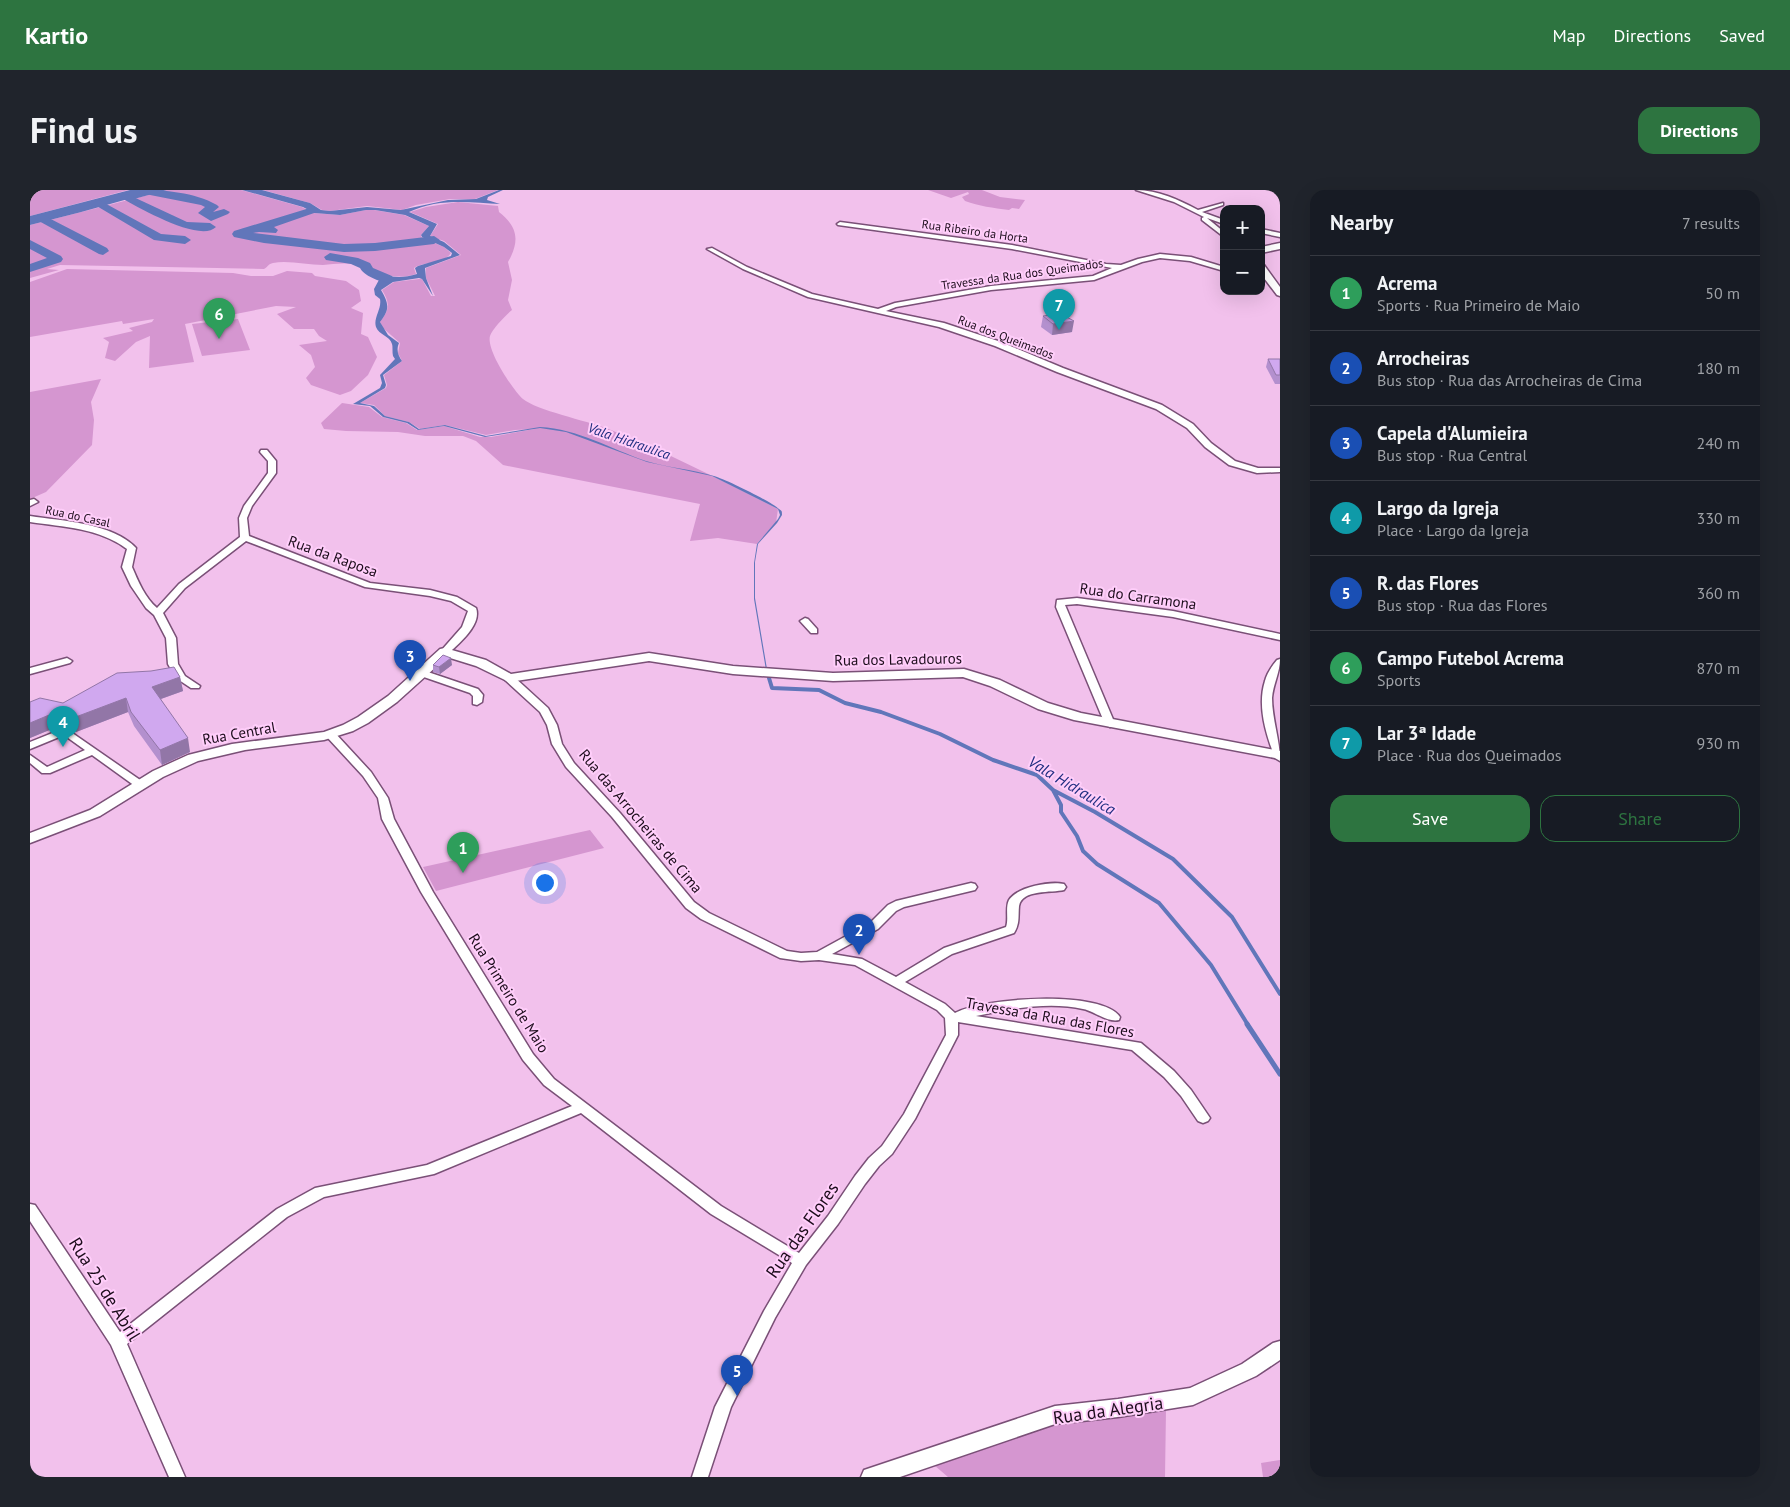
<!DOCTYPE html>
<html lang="en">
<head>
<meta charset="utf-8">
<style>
	body { margin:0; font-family:"PT Sans",sans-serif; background:#20242c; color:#f1f3f6 }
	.controls { position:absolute; right:15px; top:15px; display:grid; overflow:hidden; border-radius:10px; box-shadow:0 5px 20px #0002 }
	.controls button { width:45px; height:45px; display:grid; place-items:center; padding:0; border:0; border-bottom:1px solid #363941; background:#171b24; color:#f1f3f6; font:25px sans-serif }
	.you { position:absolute; left:514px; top:692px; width:18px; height:18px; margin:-12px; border:4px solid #fff; border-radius:50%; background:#1a73e8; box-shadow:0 0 0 8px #1a73e833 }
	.badge { display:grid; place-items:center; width:32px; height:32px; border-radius:50%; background:#2d7440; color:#fff; font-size:16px; font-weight:700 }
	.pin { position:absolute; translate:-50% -41px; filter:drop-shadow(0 1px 2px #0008) }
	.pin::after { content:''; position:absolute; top:26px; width:18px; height:15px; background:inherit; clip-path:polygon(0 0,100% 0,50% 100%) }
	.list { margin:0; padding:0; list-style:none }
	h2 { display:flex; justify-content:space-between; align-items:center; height:65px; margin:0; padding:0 20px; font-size:21px }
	h2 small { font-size:16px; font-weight:400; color:#9ea1a6 }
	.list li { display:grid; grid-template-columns:32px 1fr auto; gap:15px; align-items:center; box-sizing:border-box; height:75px; padding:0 20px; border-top:1px solid #363941 }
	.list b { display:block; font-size:19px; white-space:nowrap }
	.list p { margin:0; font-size:16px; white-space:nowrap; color:#9ea1a6 }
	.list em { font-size:16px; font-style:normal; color:#9ea1a6 }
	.actions { display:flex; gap:10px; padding:15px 20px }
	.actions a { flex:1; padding:11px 0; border:1px solid #2d7440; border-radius:15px; text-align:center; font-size:18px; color:#2d7440 }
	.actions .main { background:#2d7440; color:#fff }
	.map { position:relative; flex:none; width:1250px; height:1287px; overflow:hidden; border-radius:15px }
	header { display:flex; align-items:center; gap:30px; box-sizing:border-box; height:70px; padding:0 25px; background:#2d7440; color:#fff }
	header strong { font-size:24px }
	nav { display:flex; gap:28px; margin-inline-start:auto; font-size:18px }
	.intro { display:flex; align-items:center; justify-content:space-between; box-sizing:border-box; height:120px; padding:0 30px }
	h1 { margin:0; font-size:35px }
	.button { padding:12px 22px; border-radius:15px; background:#2d7440; color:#fff; font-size:18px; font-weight:700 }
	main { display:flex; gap:30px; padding:0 30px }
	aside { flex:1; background:#171b24; border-radius:15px; box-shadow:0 5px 20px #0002 }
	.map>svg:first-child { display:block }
	.green { fill:#d596d0 }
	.water { fill:#6176ba }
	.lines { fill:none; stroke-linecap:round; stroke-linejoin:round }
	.stream-far1 { stroke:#6176ba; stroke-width:4 }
	.stream { stroke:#6176ba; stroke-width:5 }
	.river { fill:#6176ba; fill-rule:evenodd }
	.minor-casing { stroke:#7a5077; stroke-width:3 }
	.tertiary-casing { stroke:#7a5077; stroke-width:3 }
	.minor { fill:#fff; fill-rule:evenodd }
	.tertiary { fill:#fff; fill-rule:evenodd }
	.wall { fill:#b390ce }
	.shaded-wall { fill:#9276a7 }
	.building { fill:#d0a8ef; stroke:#9276a7 }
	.labels { text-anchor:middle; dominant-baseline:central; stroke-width:4; stroke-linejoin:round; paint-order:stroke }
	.far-street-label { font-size:12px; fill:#1c0c1b; stroke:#ffcefa }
	.far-water-label { font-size:14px; font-style:italic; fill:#202e80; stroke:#ffcefa }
	.street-label { font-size:15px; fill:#1c0c1b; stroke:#ffcefa }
	.water-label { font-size:16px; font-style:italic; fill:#202e80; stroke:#ffcefa }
	.near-street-label { font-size:18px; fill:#1c0c1b; stroke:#ffcefa }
</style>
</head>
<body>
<header>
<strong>Kartio</strong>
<nav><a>Map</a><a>Directions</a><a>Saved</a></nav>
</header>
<div class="intro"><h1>Find us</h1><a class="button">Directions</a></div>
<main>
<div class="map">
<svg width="1250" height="1287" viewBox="0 0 1250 1287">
	<rect width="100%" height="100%" fill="#f2c1ec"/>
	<path class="green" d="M0,0h98l-98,26z
		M137,0h74l61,17 11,6 27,2 26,-5h8l30,5 25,11 -8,9v2l23,10 7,6c-7,11 -26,8 -37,15l2,6c-22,7 -39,-2 -59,-9 -12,-3 -23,-1 -34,0 -16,0 -35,-5 -50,-2 -5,1 -4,3 -9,6l-204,-4 -13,4 12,1 -29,8v-53c33,-8 66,-17 98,-25h7l-1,-1 3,-1z
		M233,0h235l-23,9h-25l-34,6 -14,5 -35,-4 -37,5 -8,-1 -12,-7z
		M898,0h54l18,7 25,3 -6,9 -7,-1 -3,2c-16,-2 -30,-4 -44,-9l-3,-4 7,-3 -1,-2 -17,6z
		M428,12l40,4 1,6c19,15 21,29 9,50l4,18 -4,20 4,10c-6,5 -20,19 -22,26 -4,14 23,54 33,63 13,11 64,22 83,29 59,23 116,53 172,81l-2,14 -19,21 -39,-6 -28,3 10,-37 -197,-39 -27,-24 -13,-5h-38l-27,-4 -52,-1 -22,-2 -3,-6 21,-20 27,4 13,10 24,6 11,7 27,-4 36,11h11l43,-8 -19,1 -29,5 -41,-10 -25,4 -11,-7 -24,-6 -11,-11 -14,-2 26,-15 1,-3 -3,-10 18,-14 -4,-8 2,-10 -17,-15 -3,-6c10,-13 10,-19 2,-32l12,-8 25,-3h3l9,17h4l-9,-18v-10l35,-13 -17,-14 -14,-5 8,-12 -28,-12 16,-5z
		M37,79l166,4 18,3h22l14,-5 25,2 3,3 31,5 13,9 2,11 -10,7 12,5 -2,21 7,3 9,20 -9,18 -17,16 -11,4 -29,-10 -5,-7 9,-11 -4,-12 -12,-10 28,-4 -8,-5 -5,-7h-20l-17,-15 19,-7 -20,-1 -91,18 9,38 -45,6 1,-32 -14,6 -21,19 -10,-3 4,-16 -6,-4 30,-7 -4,-3 23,-6 2,-3 -31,5 -1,-3 -92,16v-55z
		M208,129l12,31 -48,6 -10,-32z
		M71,189l-10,23 3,18 -2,25 -46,47 -16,7v-107z
		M560,640l14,18 -168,43 -13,-24z
		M1136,1220l-1,67h-217l-14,-12 92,-33 46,-11z
		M1250,1270v17h-17l-2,-14z"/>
	<path class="water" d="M100,0h37l-33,9 2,1 -8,-1c-32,9 -65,18 -98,26v-9z
		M212,0h20l48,13 11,7 9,1 37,-4 34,3 47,-10 28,-1 23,-9h4l-15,7 -1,3 13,4c-30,-2 -63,-6 -91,8l28,12 -7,12 14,6 16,13 -35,13 1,10 7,18 -11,-17 -3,-1 -26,4 -12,8c8,14 9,19 -1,32l8,13 11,8c-3,7 -1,12 3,18l-19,14 3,10 -1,3 -25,15 14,3 11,10 24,6 10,7 26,-4 41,11 54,-9c38,2 71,22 106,34 22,7 46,8 68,15 11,3 56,25 65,33 3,2 3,2 3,6l-5,8 -19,21 -3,18v36l12,71 53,4 -54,-3 -12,-71v-36l3,-19 21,-25 2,-4 -2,-6 -66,-33 -65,-14 -81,-30 -26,-4 -55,9 -41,-11 -26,4 -11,-7 -24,-6 -13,-11 -17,-2 27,-16 2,-5 -2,-8 15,-16 -2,-3c-1,-4 0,-9 -1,-12 -2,-8 -13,-9 -16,-17 -3,-9 6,-18 4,-28l-5,-4 -1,-6 6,-11 -13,-8c17,6 32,10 50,4l-2,-6 3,-2 33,-10 1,-3 -8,-6 -22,-10 -1,-2 8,-9 -24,-11 -30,-5h-9l-26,5 -26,-2 -11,-6z"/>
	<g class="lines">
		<path class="stream-far1" d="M739,488l3,10 47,2 26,13 36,9 59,22 53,26 44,15 16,15 42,22 78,47 59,58 48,77
			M1023,600l8,15v7l16,24 6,15 14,13 62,39 52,62 37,60"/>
		<path class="stream" d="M1217,834l33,50"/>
		<path class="river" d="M109,0c26,0 55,2 78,15l2,2 -6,5 11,-3 6,3 -2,2 -17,7 -13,-8 7,-6 -4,-2 -61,-12z
			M97,4l60,28 23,1 6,4c-16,16 -76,-19 -93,-28l-2,-2z
			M69,10l62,34 24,2 6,4 -6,4 -31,-4 -59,-35 -2,-2z
			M283,17l6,3 -2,2 -43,15 4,3 -2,3 -17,-1 -6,1 91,11 31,-1 59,-7 6,4 -6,4 -59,7 -31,1 -80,-9 -30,-6 -2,-3 2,-3z
			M11,24l66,34 2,3 -6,4 -4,-1 -62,-34 -2,-2 2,-2z
			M0,50l31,16 2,3 -2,3 -31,10v-8l17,-6 -17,-9z
			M300,63l28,5 12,5 3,5 19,8 2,3 -2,3c-9,2 -28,-6 -32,-14l-9,-4 -25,-4 -2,-3z"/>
		<g class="minor-casing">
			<path id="minor" d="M1106,0c22,0 43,10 62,20l25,-7v2l-21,7 22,8v4l-17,-6 17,14v5l-22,-17v-2l2,-1 -30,-15z
				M810,32l172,23 94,19 15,1 17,-6 22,-5 31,3 33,10v4l-34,-10 -30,-3 -18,4 -48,18 -103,10 -95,17 -10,4 58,12 57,19 62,26 99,37 31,19 18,19 24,18 23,7h22v4l-23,1 -28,-8 -24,-18 -18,-19 -31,-19 -99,-37 -62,-26 -56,-19 -131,-30 -65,-28 -36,-20 5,-1 35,19 65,27 66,15 17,-6 96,-17 102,-10 19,-8 -100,-19 -174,-24 -1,-1z
				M1231,39l19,4v4l-19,-4z
				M231,260h6l9,11v12l-24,33 -5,12 2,18 121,47 60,7 27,7 19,11c6,17 -17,35 -28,46h-6l-2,-2 22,-25 6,-16 -17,-10 -21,-5 -65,-9 -119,-46 -61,47 -22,25 13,25 2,26 7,12 15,10 -1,2h-8l-15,-10 -8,-14 -2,-26 -12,-23 -8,-7 -15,-22 -9,-19 5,-18c-28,-21 -63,-22 -97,-27v-6c32,5 83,7 106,32l-4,19c6,14 13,31 25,41l22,-24 61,-47 -1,-19 5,-12 24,-33v-12l-8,-9z
				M4,309l4,3 -8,4v-6z
				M1047,408l96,13 107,23v6l-107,-23 -96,-13 -12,1 50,119 -5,3 -5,-3 -49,-117 1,-7z
				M775,428l3,1 9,10v4h-6l-11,-12z
				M37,468l5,3 -2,2 -40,11v-6z
				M1250,469c0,14 -7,25 -8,39 0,21 8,42 8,63l-5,-3c-9,-24 -18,-52 -10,-77 2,-8 7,-15 12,-21z
				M392,480l56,19 5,6 -1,7 -5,3 -4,-1v-8l-3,-3 -52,-18 -1,-2 1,-2z
				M479,485l4,1 35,32 9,17 5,19 12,19 46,50 74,89 15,11 78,38 14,2 16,-1 53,-29 18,-18 8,-4 75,-18 4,1 2,3 -2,3 -71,17 -8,4 -18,18 -46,25 30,5 34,18 48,-29 62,-21c3,-8 -1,-19 3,-27 8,-13 41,-19 55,-16l2,3 -2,3c-12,3 -42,-1 -45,16 -1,11 1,17 -5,27l-62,21 -47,28 40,22 10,9c26,-15 146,-24 165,4l-1,3c-11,3 -25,-9 -36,-11 -35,-8 -73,0 -107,7l165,27 33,28 17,19 19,28 -2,3 -5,2 -5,-2 -17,-25 -17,-19 -32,-27 -174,-28v13l-43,84 -23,35 -13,12 -14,18 -27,40 -32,41 -31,53 -44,89 -23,70h-16l23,-70 49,-96 28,-48 -81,-49 -130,-101 -147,61 -110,23 -37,20 -160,127 58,133h-16l-58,-132 -81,-124v-17l5,1 85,127 157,-123 38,-21 112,-23 145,-59 -28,-21 -21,-25 -102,-168 -39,-73 -4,-21 -15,-22 -36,-39 -1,-2 1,-2h8l36,39 17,26 6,21 39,73 100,162 21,25 167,127 78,47 29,-37 27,-40 14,-18 13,-12 22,-32 42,-79 -1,-17 -8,-8 -82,-45 -36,-5 -18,1 -21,-3 -79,-39 -15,-11 -74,-91 -46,-50 -14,-23 -5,-19 -7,-13 -35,-32 -1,-2 1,-2z
				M35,538l78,54 1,2 -1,2h-8l-43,-31 -42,18h-8l-12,-10v-8l17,12 38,-17 -21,-15 -34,14v-7z"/>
		</g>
		<g class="tertiary-casing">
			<path id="tertiary" d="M1250,53v6l-19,4v-6z
				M1231,74l3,1 16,22v9l-3,-1 -16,-21z
				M415,458l41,12 25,14 138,-21 84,13 100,7 131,-4 36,11 48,23 33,10 199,38v8l-206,-39 -36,-11 -48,-23 -27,-9 -130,4 -100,-7 -84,-13 -140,21 -33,-16 -29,-9 -50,45 -29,21 -15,8 -29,9 -79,10 -47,11 -35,16 -63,39 -70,27v-10l60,-23 63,-39 35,-16 44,-11 92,-12 19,-7 15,-8 30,-21 52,-47z
				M1250,1151v19l-24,16 -63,29 -75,12 -63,7 -155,53h-39l3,-7 191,-64 63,-7 72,-11 52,-24 31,-21z"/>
		</g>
		<use href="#minor" class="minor"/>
		<use href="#tertiary" class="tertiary"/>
	</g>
	<path class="wall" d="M1013,126l29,16 -20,3 -11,-8z
		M1238,169h12v25h-5l-9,-17z
		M403,475h19l-12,9 -7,-2z
		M121,481l29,6 3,14 -22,8 29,53 -28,13 -28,-39 -6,-14 -52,20 -12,-8 -34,14v-36l33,1z"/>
	<path class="shaded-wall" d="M1044,131l-2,11 -20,3 1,-11z
		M421,468l1,7 -12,9 -1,-7z
		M150,487l3,14 -28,10 -3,-14z
		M96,508l2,14 -52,20 -3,-14z
		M31,520l3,14 -34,14v-15z
		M158,548l2,14 -28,13 -2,-15z"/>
	<path class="building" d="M1031,124l13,7 -21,3 -10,-8z
		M1238,169h12v16h-4z
		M413,465l8,3 -12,9 -6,-2z
		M144,477l6,10 -28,10 36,51 -28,12 -29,-38 -5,-14 -53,20 -12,-8 -31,13v-21l10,-4 23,5 54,-30 34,-2z"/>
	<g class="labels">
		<g class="far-street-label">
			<text transform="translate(945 41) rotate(8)">Rua Ribeiro da Horta</text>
			<text transform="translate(992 84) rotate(-8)">Travessa da Rua dos Queimados</text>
			<text transform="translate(976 147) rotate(21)">Rua dos Queimados</text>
			<text transform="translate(48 326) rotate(12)">Rua do Casal</text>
		</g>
		<g class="far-water-label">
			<text transform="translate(599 251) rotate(19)">Vala Hidraulica</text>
		</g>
		<g class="street-label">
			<text transform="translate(303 366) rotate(20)">Rua da Raposa</text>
			<text transform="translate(1108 406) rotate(8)">Rua do Carramona</text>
			<text transform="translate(868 469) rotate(-1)">Rua dos Lavadouros</text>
			<text transform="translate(209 543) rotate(-10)">Rua Central</text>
			<text transform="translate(611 631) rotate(50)">Rua das Arrocheiras de Cima</text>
			<text transform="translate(479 803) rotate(58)">Rua Primeiro de Maio</text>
			<text transform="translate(1020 827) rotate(10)">Travessa da Rua das Flores</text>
		</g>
		<g class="water-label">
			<text transform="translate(1042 595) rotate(31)">Vala Hidraulica</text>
		</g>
		<g class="near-street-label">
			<text transform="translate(772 1040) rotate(-55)">Rua das Flores</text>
			<text transform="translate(75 1099) rotate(58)">Rua 25 de Abril</text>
			<text transform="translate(1078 1220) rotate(-8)">Rua da Alegria</text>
		</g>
	</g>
</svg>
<div class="controls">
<button>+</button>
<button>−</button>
</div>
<div class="you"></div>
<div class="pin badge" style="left:433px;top:683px;background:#2e9e5b">1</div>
<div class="pin badge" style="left:829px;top:765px;background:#1a4fb4">2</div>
<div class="pin badge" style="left:380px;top:491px;background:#1a4fb4">3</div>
<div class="pin badge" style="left:33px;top:557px;background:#0f9aa8">4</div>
<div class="pin badge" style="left:707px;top:1206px;background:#1a4fb4">5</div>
<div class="pin badge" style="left:189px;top:149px;background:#2e9e5b">6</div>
<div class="pin badge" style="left:1029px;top:140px;background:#0f9aa8">7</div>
</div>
<aside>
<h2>Nearby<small>7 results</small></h2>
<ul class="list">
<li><span class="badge" style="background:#2e9e5b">1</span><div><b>Acrema</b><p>Sports · Rua Primeiro de Maio</p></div><em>50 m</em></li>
<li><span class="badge" style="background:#1a4fb4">2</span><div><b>Arrocheiras</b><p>Bus stop · Rua das Arrocheiras de Cima</p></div><em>180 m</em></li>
<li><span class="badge" style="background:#1a4fb4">3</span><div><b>Capela d'Alumieira</b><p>Bus stop · Rua Central</p></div><em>240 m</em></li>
<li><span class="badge" style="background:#0f9aa8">4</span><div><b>Largo da Igreja</b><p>Place · Largo da Igreja</p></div><em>330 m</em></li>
<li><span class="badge" style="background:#1a4fb4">5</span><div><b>R. das Flores</b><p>Bus stop · Rua das Flores</p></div><em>360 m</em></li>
<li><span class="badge" style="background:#2e9e5b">6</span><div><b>Campo Futebol Acrema</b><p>Sports</p></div><em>870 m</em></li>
<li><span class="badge" style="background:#0f9aa8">7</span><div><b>Lar 3ª Idade</b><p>Place · Rua dos Queimados</p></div><em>930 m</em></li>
</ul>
<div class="actions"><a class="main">Save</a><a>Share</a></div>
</aside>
</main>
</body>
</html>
